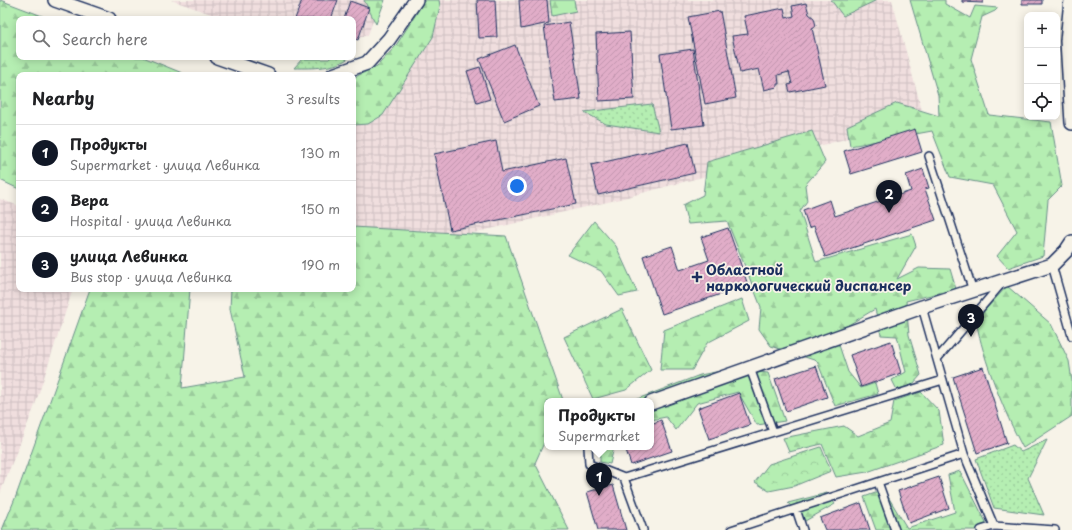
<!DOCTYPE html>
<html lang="en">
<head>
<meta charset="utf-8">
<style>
	body { margin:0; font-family:"Playpen Sans",sans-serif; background:#f2f2f2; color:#202124 }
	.controls { position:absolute; right:12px; top:12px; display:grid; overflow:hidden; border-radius:8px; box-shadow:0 2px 10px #0003 }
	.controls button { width:36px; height:36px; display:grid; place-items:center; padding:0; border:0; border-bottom:1px solid #e0e0e0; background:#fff; color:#202124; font:20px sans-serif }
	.you { position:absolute; left:517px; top:186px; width:14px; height:14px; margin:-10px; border:3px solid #fff; border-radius:50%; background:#1a73e8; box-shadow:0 0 0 6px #1a73e833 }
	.badge { display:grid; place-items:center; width:26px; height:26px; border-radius:50%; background:#111827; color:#fff; font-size:13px; font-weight:700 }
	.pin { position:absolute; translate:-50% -33px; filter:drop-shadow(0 1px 2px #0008) }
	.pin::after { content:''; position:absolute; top:21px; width:14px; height:12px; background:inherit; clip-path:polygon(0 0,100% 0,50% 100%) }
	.popup { position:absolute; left:544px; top:398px; width:110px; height:52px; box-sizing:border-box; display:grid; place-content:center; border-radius:8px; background:#fff; filter:drop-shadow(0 1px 3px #0005); font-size:13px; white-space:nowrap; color:#757577 }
	.popup b { font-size:15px; color:#202124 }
	.popup::after { content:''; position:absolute; left:50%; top:100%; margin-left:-8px; border:8px solid transparent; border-top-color:#fff }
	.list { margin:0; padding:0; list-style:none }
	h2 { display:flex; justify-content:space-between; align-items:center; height:52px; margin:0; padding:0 16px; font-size:17px }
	h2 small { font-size:13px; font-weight:400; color:#757577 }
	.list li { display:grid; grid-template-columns:26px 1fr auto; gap:12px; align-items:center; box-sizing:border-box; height:56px; padding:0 16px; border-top:1px solid #e0e0e0 }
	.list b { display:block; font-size:15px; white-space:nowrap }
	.list p { margin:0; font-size:13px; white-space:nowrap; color:#757577 }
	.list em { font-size:13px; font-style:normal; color:#757577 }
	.icon { flex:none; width:22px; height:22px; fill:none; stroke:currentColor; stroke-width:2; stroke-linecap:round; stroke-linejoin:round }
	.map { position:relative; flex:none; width:1072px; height:530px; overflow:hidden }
	.search { position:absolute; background:#fff; box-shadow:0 2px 10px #0003; left:16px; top:16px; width:340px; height:44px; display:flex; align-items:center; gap:10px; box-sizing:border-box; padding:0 14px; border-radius:8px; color:#757577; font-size:15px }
	.panel { position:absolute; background:#fff; box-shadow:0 2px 10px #0003; left:16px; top:72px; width:340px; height:220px; border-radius:8px }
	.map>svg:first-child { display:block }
	.industrial { fill:url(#industrial-grid) }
	.grass { fill:url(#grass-dots); stroke:#688e88 }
	.forest { fill:url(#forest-firs); stroke:#688e88 }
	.park { fill:url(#park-crowns); stroke:#688e88 }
	.building { fill:url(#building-hatch); stroke:#1b2f5e }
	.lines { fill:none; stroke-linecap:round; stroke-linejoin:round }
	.service-casing { stroke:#1b2f5e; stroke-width:10 }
	.minor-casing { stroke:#1b2f5e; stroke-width:16 }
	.service { stroke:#f7f3e8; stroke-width:7 }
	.minor { stroke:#f7f3e8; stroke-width:13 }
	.poi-dot { fill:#1b2f5e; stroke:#f7f3e8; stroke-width:1.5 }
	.labels { text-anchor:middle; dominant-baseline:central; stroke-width:3.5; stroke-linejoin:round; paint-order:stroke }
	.poi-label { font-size:14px; font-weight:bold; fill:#1b2f5e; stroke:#f7f3e8; text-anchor:start }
</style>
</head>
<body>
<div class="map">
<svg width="1072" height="530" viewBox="0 0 1072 530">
	<defs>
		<pattern id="industrial-grid" width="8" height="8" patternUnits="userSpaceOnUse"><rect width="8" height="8" fill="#f0dede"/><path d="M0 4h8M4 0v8" fill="none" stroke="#cdbfc1"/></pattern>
		<pattern id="grass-dots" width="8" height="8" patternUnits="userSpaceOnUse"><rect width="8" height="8" fill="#b5eeb2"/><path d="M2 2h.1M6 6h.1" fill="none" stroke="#9bcc9c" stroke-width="1.8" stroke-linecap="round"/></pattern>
		<pattern id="forest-firs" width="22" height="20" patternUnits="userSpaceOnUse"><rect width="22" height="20" fill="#b5eeb2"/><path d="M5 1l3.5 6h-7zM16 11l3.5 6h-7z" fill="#9bcc9c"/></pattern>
		<pattern id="park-crowns" width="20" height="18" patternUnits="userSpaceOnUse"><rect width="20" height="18" fill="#b5eeb2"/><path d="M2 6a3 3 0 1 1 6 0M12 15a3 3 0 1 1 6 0" fill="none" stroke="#9bcc9c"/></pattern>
		<pattern id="building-hatch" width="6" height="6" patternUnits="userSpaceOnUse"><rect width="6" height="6" fill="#e1adc8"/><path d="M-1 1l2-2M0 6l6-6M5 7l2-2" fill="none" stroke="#c095ae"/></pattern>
	</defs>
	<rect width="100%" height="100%" fill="#f7f3e8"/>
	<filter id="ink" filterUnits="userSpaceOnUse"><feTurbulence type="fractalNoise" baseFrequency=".025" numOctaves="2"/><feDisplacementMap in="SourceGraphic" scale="8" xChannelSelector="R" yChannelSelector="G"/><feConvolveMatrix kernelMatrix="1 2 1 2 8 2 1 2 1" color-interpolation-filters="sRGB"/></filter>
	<g filter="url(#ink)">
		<path class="industrial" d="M171,0h209l-12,35 -15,5v-21h-128z
			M430,0h462l32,118 -312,83 -170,39 -89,-11v-129l20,-13z
			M0,199l19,7v83h54l-39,119 -34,85z"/>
		<path class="grass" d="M331,57h19c-15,12 -37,11 -56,11l8,-9h27z
			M652,104l7,28 -53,-8 -22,-12z
			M1047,440l-19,38 16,37 -50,-7 -18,-49 37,-14 8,7z"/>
		<path class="forest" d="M0,0l50,19h-31v38h124l44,18h-168v114l-19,-9z
			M364,0h21l-9,24z
			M425,0h14l1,6 -7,31 -50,78 -15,9 -15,1v-47l24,-12 18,-19z
			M550,0h24l2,11 -24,5z
			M831,0h46l-34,16z
			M910,0h35v4l25,14 5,-12 23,2 -3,3 -13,6 -11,42 18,56 62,7 11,64 -14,14 -5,56 -35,12 -11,-12 20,-25 -24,-46 -43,-8 -18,-46 -82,15 -3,-20 50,-23 42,13 -1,-21z
			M812,131l13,31 -20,23 2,16 -7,10 16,51 96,-28 4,12 -19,33 22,-11 31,1 6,20 -50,12 3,34 12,40 -9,10 -15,5 -5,-10 14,-8 -9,-36 -16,-1 -6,-26 -40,24 13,39 13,16 14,-5 3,11 -43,12 -18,-45 -46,-15 -12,-17 2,-22 -34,-86 -39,3 -5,-19 20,-10 4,-33z
			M594,221l22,25 21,46 -18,4 -18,-25 -33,-16z
			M353,227l153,9 57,164 -16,1v35l-12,27 34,67h-567l14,-34 74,-207h100l-8,99 63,-11 -15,-68 1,-20h122z
			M1007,286l44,38 18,37 3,20v35l-49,32c-19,-36 -40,-88 -47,-128z
			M742,299l7,22 -42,22 -15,27h-32l4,-40z
			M622,309l29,61 -25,20 -33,9 -29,-62z
			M731,369l37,4 17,48 -28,4 -19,-33 -41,11 -21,27 -10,-13 -15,3v-19h-19l68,-26z
			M921,392l18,19 5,34 -77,27 -31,5 -14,-33 -33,8 -6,-14 61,-12 14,10 32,-13 4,-22z
			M600,447h14l-4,17 -10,-2z
			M960,471l30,59h-114l-12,-33 20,-7 23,38 48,-16 -7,-37z
			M827,493l8,11 -30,17 -17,-18z"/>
		<path class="park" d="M821,447l10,24 -37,15 -25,5 -14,-9 14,-18z"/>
		<path class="building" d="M302,0h36l-7,19h-36z
			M477,0h18l2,37 -18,1z
			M519,0h28l2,23 -28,6z
			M962,0h21v3l-21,-1z
			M1022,0h20v4h-20z
			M350,1l19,7 -11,32 -5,-2v-19h-9z
			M806,3l3,11 5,4 2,8 -4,2 13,57 -35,7 -2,-7 4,-1 -3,-12 -11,3 1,9h-2v3l-13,3 -5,-21 -19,4 -8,-37 16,-2 -4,-18 40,-8 2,10 8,-2 -2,-10z
			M720,11l16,87 -31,6 -17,-87z
			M569,22l12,77 -26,3 -11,-76z
			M630,32l4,67 -35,2 -3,-67z
			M515,45l24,61 -35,15 -25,-62z
			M693,49l11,76 -33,4 -11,-75z
			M480,67l10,32 -13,4 -10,-32z
			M915,129l7,23 -71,22 -7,-23z
			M496,141l6,31 64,-14 10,46 -126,26 -16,-76z
			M688,143l7,30 -97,22 -7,-30z
			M923,169l6,19 -4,1 11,31 -111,37 -11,-31 -5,2 -6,-18 27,-10 5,16 76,-25 -5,-16z
			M728,228l20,57 -86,29 -19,-58 29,-10 8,24 29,-10 -8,-23z
			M891,341l10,32 -40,14 -11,-32z
			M816,366l11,31 -41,14 -11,-32z
			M983,367l24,76 -30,10 -24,-76z
			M739,393l11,32 -41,14 -11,-31z
			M661,420l11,31 -41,14 -6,-18h26v-23z
			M939,477l10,31 -40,15 -11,-32z
			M613,485l13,45h-28l-11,-38z
			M861,503l9,27h-45l-5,-12z"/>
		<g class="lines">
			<g class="service-casing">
				<path id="service" d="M929,156l44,135
					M1052,265l20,71
					M922,307l42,147
					M937,359l65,-76
					M750,368l23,64
					M588,447l1,17 35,14 19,52
					M624,478l319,-98
					M878,482l17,48
					M796,509l7,21
					M731,530l233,-76 30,72 61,4
					M981,530l13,-4"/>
			</g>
			<g class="minor-casing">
				<path id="minor" d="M55,0l54,19
					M1071,0l-4,41 5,82
					M217,57l51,18
					M333,75l34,-12 22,-24 27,-39
					M651,403l271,-96 130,-42 14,-14 6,-9"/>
			</g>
			<use href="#service" class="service"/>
			<use href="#minor" class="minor"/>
		</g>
	</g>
	<path class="poi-dot" d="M695 271h4v4h4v4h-4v4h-4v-4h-4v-4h4z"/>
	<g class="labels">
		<g class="poi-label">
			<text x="706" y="269">Областной<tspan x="706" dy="16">наркологический диспансер</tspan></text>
		</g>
	</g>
</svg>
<div class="controls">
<button>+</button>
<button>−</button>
<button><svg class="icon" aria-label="locate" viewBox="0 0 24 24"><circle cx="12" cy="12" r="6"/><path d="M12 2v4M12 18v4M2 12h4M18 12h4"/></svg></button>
</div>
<div class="you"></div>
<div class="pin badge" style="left:599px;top:496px">1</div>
<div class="popup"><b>Продукты</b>Supermarket</div>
<div class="pin badge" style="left:889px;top:213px">2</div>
<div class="pin badge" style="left:971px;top:337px">3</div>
<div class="search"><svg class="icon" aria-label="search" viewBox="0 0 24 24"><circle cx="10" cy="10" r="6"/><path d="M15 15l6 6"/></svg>Search here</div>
<section class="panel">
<h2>Nearby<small>3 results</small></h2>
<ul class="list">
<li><span class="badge">1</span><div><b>Продукты</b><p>Supermarket · улица Левинка</p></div><em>130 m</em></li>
<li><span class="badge">2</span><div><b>Вера</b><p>Hospital · улица Левинка</p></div><em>150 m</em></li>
<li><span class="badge">3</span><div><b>улица Левинка</b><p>Bus stop · улица Левинка</p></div><em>190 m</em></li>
</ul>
</section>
</div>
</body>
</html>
